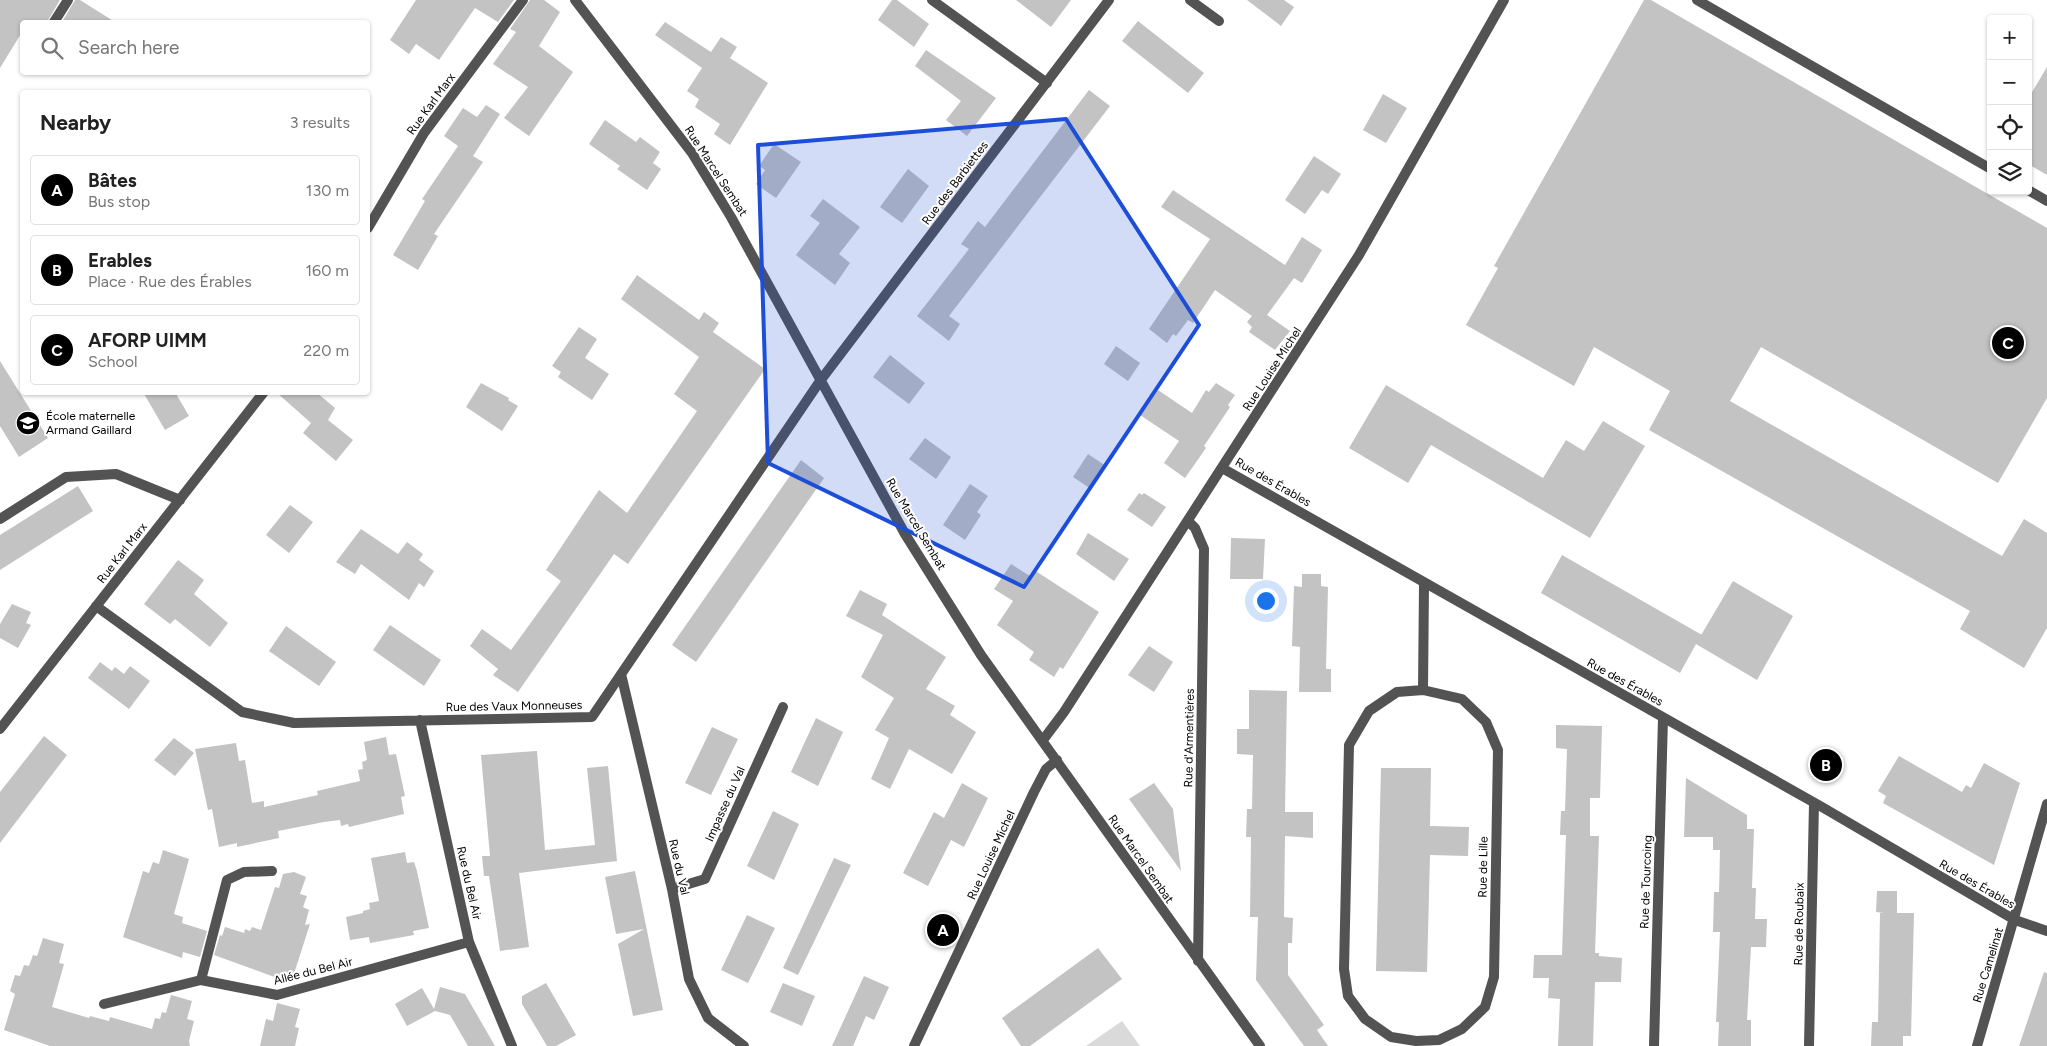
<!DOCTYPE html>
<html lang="en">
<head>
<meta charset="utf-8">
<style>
	body { margin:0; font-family:Figtree,sans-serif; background:#f6f6f6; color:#222 }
	.controls { position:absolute; right:15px; top:15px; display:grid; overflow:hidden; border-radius:5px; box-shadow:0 1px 4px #0004 }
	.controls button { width:45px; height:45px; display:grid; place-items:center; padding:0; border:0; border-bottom:1px solid #e0e0e0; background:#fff; color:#222; font:25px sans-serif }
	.you { position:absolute; left:1265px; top:600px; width:18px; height:18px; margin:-12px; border:4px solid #fff; border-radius:50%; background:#1a73e8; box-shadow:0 0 0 8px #1a73e833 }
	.badge { display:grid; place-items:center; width:32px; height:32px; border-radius:50%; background:#000; color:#fff; font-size:16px; font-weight:700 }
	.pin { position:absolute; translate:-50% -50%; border:2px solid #fff; box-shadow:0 1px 5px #0006 }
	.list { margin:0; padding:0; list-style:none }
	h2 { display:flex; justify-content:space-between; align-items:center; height:65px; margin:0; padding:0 20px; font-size:21px }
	h2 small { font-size:16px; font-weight:400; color:#767676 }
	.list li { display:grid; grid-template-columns:32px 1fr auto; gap:15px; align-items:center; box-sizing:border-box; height:70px; margin:0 10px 10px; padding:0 10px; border:1px solid #e0e0e0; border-radius:5px }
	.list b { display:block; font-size:19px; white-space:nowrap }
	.list p { margin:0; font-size:16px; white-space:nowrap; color:#767676 }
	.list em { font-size:16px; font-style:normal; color:#767676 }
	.icon { flex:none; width:28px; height:28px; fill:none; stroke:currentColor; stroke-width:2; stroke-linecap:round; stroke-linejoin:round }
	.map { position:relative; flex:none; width:2047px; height:1046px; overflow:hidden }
	.search { position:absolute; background:#fff; box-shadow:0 1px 4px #0004; left:20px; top:20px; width:350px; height:55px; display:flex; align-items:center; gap:12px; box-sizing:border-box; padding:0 18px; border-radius:5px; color:#767676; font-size:19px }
	.panel { position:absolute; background:#fff; box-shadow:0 1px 4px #0004; left:20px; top:90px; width:350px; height:305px; border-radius:5px }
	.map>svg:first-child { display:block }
	.green { fill:#dadada }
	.building { fill:#c3c3c3 }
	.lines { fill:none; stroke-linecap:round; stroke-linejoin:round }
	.lane { stroke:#535353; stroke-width:10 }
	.street { stroke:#535353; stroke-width:10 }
	.marked { fill:#1d4ed8; fill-opacity:0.2; stroke:#1d4ed8; stroke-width:4; stroke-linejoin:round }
	.labels { text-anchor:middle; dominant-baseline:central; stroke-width:4; stroke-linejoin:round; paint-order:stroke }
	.street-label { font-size:12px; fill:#000; stroke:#fff }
	.poi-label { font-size:12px; fill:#000; stroke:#fff; text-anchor:start }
</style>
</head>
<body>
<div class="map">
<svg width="2047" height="1046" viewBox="0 0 2047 1046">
	<rect width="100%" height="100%" fill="#fff"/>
	<path class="green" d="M1122,1021l18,25h-54z"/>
	<path class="building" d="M0,0h60l-13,22h-25v10l-22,36z
		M75,0h5l35,22h-53z
		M416,0h98l-16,22 -23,-14 -36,52 -23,-16 -7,10 -19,-14z
		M530,0h14l16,12 -21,34 34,26 -44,64 -25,-18 24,-31 -35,-23 23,-32 -6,-3z
		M892,0h5l32,24 -15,23 -36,-27z
		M1016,0h55l-20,27z
		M1247,0h37l10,7 -13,19z
		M1644,0h7l396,228v170l-49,85 -237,-136 -31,54 272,155 22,-37 23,14v95l-23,40 -64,-39 10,-18 -321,-181 21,-39 -76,-44 -20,39 -108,-61 32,-57 -4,-2z
		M1138,21l66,52 -16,20 -66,-52z
		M665,22l46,30 10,-15 16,10 -7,11 38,25 -38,62 -16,-11 6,-10 -25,-17 4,-8 -12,-8 15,-23 -47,-33z
		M926,50l70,48 -29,38 -21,-16 15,-19 -46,-35z
		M2047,67v108l-19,-11v-65z
		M1089,90l21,16 -161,210 11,8 -11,17 -32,-25 52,-67 -8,-5 17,-23 7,6z
		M1383,94l24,14 -21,35 -23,-13z
		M486,105l14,9 -27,42 10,6 -49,72 4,2 -20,34 -25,-15 32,-54 -3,-2 36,-53 -14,-10 19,-28 14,9z
		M605,120l31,22 4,-5 20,15 -7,11 8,6 -14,21 -30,-21 3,-3 -31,-22z
		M774,144l27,18 -25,36 -20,-14 9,-14 -6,-4z
		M1314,156l27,18 -13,20 -6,-4 -17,24 -20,-14z
		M908,169l21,17 -27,37 -22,-16z
		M1173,190l112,75 17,-28 20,13 -20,33 -8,-5 -27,37 23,16 -15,19 -26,-18 3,-5 -5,-5 5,-6 -37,-26 -22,33 -5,-3 -12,16 -3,-2 -6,9 -18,-14 61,-90 -49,-32z
		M823,199l37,28 -21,27 11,9 -15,22 -39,-30 24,-32 -10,-7z
		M637,275l62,45 5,-8 15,11 -6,9 52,37 -137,195 -14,-10 -96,138 -25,-17 5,-6 -28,-23 12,-17 29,21 50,-69 -15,-11 53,-80 28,23 70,-102 -23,-17 25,-37 -78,-58z
		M579,327l18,12 -12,19 24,16 -17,26 -34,-23 3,-5 -9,-6z
		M1116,346l24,17 -12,18 -24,-17z
		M890,355l35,28 -16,21 -36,-27z
		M0,361l48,77 -29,19 -19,-31z
		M481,383l28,15 -1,2 10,6 -16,25 -36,-24z
		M1216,383l19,12 -7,10 2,2 -26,39 2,2 -21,30 -21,-15 15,-22 -39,-26 18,-25 34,23 14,-23 3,2z
		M1386,385l157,93 23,-38 18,11 19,-30 42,25 -55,92 -159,-93 -23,38 -59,-35z
		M143,392h32l14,24 -24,14z
		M276,392h40l19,16 -7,12 25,20 -17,21 -33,-28 8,-10z
		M925,438l26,19 -15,22 -27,-20z
		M1088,454l18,12 -15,23 -18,-12z
		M801,460l23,18 -128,184 -24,-17z
		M970,484l18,12 -11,16 4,3 -16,25 -22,-15z
		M78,486l15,25 -93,59v-35z
		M1139,493l3,2 2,-2 22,14 -14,20 -25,-17z
		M290,505l23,17 -24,31 -23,-18z
		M361,529l37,25 9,-12 16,12 -4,6 15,11 -10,16 -5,-4 -10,17 -48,-36 -6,10 -19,-12z
		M1088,533l41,26 -15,22 -38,-27z
		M1231,538l34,1 -2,40h-33z
		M1562,555l140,80 -2,2 33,-56 60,35 -36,64 -61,-36 -16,29 -139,-80z
		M178,560l26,20 -10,14 34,29 -18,24 -35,-28 -5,5 -26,-20z
		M1011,564l19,12 4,-6 65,42 -36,57 -3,-2 -6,10 -25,-17 5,-8 -37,-27 16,-24 -19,-12z
		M1302,574h19v12l7,1 -2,82h5v23h-32l1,-45 -8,-1 2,-60 8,1z
		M860,590l27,14 -5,11 64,42 -20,32 29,17 -5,9 26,17 -24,42 -43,-25 -19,40 -19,-10 18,-41 -14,-8 19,-32 -33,-21 22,-42 -37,-19z
		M12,604l19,8 -5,11 5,2 -13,23 -18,-10v-14z
		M390,625l51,35 -17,26 -51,-36z
		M286,626l50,36 -17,24 -50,-35z
		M1149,646l24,16 -19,30 -26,-17z
		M100,662l12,9 3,-4 9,7 6,-8 20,15 -21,28 -41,-31z
		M1249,690l38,1 -2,121h28v26l-28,-2 -1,81 9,1 -1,25h-4v32l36,50 -7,5 11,16h-24l-48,-66 2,-63h-8l1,-80h-5l1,-28h5l1,-54 -16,-1v-25h12z
		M816,718l27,14 -25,54 -27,-14z
		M1556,725l46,1 -2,72h-10v38h9l-4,117h4v3l23,2 -1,24h-26l-2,64h-35l2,-47 -12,-1 1,-20h-16l1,-23h28l4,-120h-6l1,-24h4l2,-62 -11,-1z
		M712,727l26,12 -27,56 -26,-12z
		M44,736l23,19 -67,88v-51z
		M386,737l3,18 7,-1 9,42 -4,1 3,17 -55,13 -1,-3 -7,2 -1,-6 -16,2 -46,9 1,7 -42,9v-4l-18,4 -7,-38 -4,1 -13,-61 41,-6 3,18 6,-1 7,43 12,-2v6l54,-12 -1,-4 43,-10 -2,-11 5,-1 -1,-7 5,-2 -3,-18z
		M174,738l20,15 -19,23 -21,-16z
		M537,751l8,99 50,-5 -8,-77 21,-2 9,95 -98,12 10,74 -29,4 -11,-75h-5l-2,-20h8l-9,-101z
		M1899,756l63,36 4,-7 5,3 13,-25 36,20 -26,82 -111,-62 3,-7 -8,-5z
		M1381,768h50l-1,58 39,1 -1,29 -38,-1 -3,117 -51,-1z
		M1686,778l61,37v14h7l-2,59h4l-1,31h12l-1,28h-15l-4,73h4v26h-33l1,-24h-3l4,-90h-7l1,-40h5l1,-42h-7v-13h-29z
		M962,783l26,15 -24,49 -13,-7 -23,46 -25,-13 31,-61 10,6z
		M1154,783l19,26 8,62 -52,-72z
		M773,811l26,13 -25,56 -27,-14z
		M163,850l26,9 -15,55 9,3 -1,6 25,8 -7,26 -17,-5 -1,6 -59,-21 20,-66 6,2 4,-11 6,2z
		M405,852l2,11 7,-1 3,9 12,57 -16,3 1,4 -44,8 -1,-6 -19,3 -4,-23 17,-4v-2l7,-2 -1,-6 10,-2 -8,-43z
		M834,858l17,7 -53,110 -15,-7z
		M635,871l28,139 -30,6 -15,-72 26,-15 -28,5 -11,-57z
		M294,872l12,5 -6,17 7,2 -4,11 6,3 -4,15 5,-1 -19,59 -77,-28 6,-20 2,1 3,-9 19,6 1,-4 5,2 2,-4 9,3 14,-43 4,1 4,-14z
		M1877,891h20v22h17l-3,123h-8v10h-32l1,-24h6l2,-109h4l-8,-1z
		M747,915l28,13 -27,55 -27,-13z
		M43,938l21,6 -5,19 5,1 -12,43 37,11 1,-2 19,5 1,-4 42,12 3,-11 5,1 2,-7 4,1 5,-18 21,6 -5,18 7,2 -5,20 1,5h-140l-46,-16 11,-36 -5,-3 5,-16 5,1 4,-11 5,1 4,-11 4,1z
		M1098,948l24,31 -92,67h-9l-19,-28z
		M2044,972l3,1v73h-28z
		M864,976l25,11 -15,33 -8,-4 -13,30h-21z
		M546,983l30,52 -20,11h-9l-25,-42v-8z
		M783,983l32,13 -13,30 -32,-14z
		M440,987l25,7 30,52h-27l-18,-31 -15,-4 -28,15 -12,-22 27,-16 12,21z
		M277,1003l23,6 -5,18 4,1 -4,18h-35l6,-27 7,2z"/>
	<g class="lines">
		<path class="lane" d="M932,0l115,83
			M1190,0l29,21
			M1697,0l294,169
			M54,22l14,-22
			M2028,190l19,11
			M0,519l66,-42 50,-3 64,26
			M201,980l26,-100 17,-8 28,-1"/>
		<path class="street" d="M575,0l117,153 39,64 174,317 76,121 279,391
			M368,228l56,-95 99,-133
			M1222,468l600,339 193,113 32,11
			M1188,521l7,7 9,21 -6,412
			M96,606l146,106 52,11 298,-6 228,-336 289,-381
			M621,674l51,215 17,90 19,39 36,28
			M1423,690l39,9 24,23 12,28 -4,227 -9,30 -23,22 -23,11 -23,1 -25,-4 -26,-18 -17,-23 -4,-27 5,-224 20,-34 28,-19z
			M1423,690l1,-106
			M420,720l49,222 43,104
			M0,729l264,-337
			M1043,740l21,-28 295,-457 145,-255
			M672,889l33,-10 78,-172
			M104,1004l97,-24 76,15 192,-53
			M914,1046l120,-254 12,-23 11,-9
			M1654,1046l9,-328
			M1809,1046l5,-243
			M1977,1046l70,-242"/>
	</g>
	<path class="marked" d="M1066,119l133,206 -175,262 -256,-124 -10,-318z"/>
	<defs>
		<g id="school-disc" transform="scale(1.25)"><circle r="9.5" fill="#000" stroke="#fff"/><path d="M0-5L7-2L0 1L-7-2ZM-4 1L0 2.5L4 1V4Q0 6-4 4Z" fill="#fff"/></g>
	</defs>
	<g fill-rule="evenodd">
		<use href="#school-disc" x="28" y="423"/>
	</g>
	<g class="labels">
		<g class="street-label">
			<text transform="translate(431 104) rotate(-54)">Rue Karl Marx</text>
			<text transform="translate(716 171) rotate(57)">Rue Marcel Sembat</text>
			<text transform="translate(955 183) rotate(-53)">Rue des Barbiettes</text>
			<text transform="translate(1272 369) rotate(-57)">Rue Louise Michel</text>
			<text transform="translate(1273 482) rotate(30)">Rue des Érables</text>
			<text transform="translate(916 524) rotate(59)">Rue Marcel Sembat</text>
			<text transform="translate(122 553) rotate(-52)">Rue Karl Marx</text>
			<text transform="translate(1625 682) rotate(29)">Rue des Érables</text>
			<text transform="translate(514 706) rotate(-1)">Rue des Vaux Monneuses</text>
			<text transform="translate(1189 738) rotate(-89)">Rue d'Armentières</text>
			<text transform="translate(725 804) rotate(-66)">Impasse du Val</text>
			<text transform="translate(991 855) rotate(-65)">Rue Louise Michel</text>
			<text transform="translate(1141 859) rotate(55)">Rue Marcel Sembat</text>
			<text transform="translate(679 867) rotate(77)">Rue du Val</text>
			<text transform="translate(1483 867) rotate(-89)">Rue de Lille</text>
			<text transform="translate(1646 882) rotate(-88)">Rue de Tourcoing</text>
			<text transform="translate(469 883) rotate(77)">Rue du Bel Air</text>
			<text transform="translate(1977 884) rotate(30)">Rue des Érables</text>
			<text transform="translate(1799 924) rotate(-89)">Rue de Roubaix</text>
			<text transform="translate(1988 965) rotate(-73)">Rue Camelinat</text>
			<text transform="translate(313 971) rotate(-14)">Allée du Bel Air</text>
		</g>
		<g class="poi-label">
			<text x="46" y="416">École maternelle<tspan x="46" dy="14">Armand Gaillard</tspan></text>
		</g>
	</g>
</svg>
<div class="controls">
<button>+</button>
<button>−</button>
<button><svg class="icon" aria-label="locate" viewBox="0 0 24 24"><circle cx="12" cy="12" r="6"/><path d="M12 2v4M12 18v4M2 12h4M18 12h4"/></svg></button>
<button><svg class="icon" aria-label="layers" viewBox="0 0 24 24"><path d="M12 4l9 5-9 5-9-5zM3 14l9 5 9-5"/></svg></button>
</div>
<div class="you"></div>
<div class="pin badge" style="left:943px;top:930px">A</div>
<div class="pin badge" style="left:1826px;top:765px">B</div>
<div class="pin badge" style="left:2008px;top:343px">C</div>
<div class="search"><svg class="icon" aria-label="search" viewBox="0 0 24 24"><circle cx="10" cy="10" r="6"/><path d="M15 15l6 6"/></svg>Search here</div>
<section class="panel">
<h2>Nearby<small>3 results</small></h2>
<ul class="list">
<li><span class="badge">A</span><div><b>Bâtes</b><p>Bus stop</p></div><em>130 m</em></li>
<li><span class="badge">B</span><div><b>Erables</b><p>Place · Rue des Érables</p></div><em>160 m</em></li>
<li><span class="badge">C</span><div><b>AFORP UIMM</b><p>School</p></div><em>220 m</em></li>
</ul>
</section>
</div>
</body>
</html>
